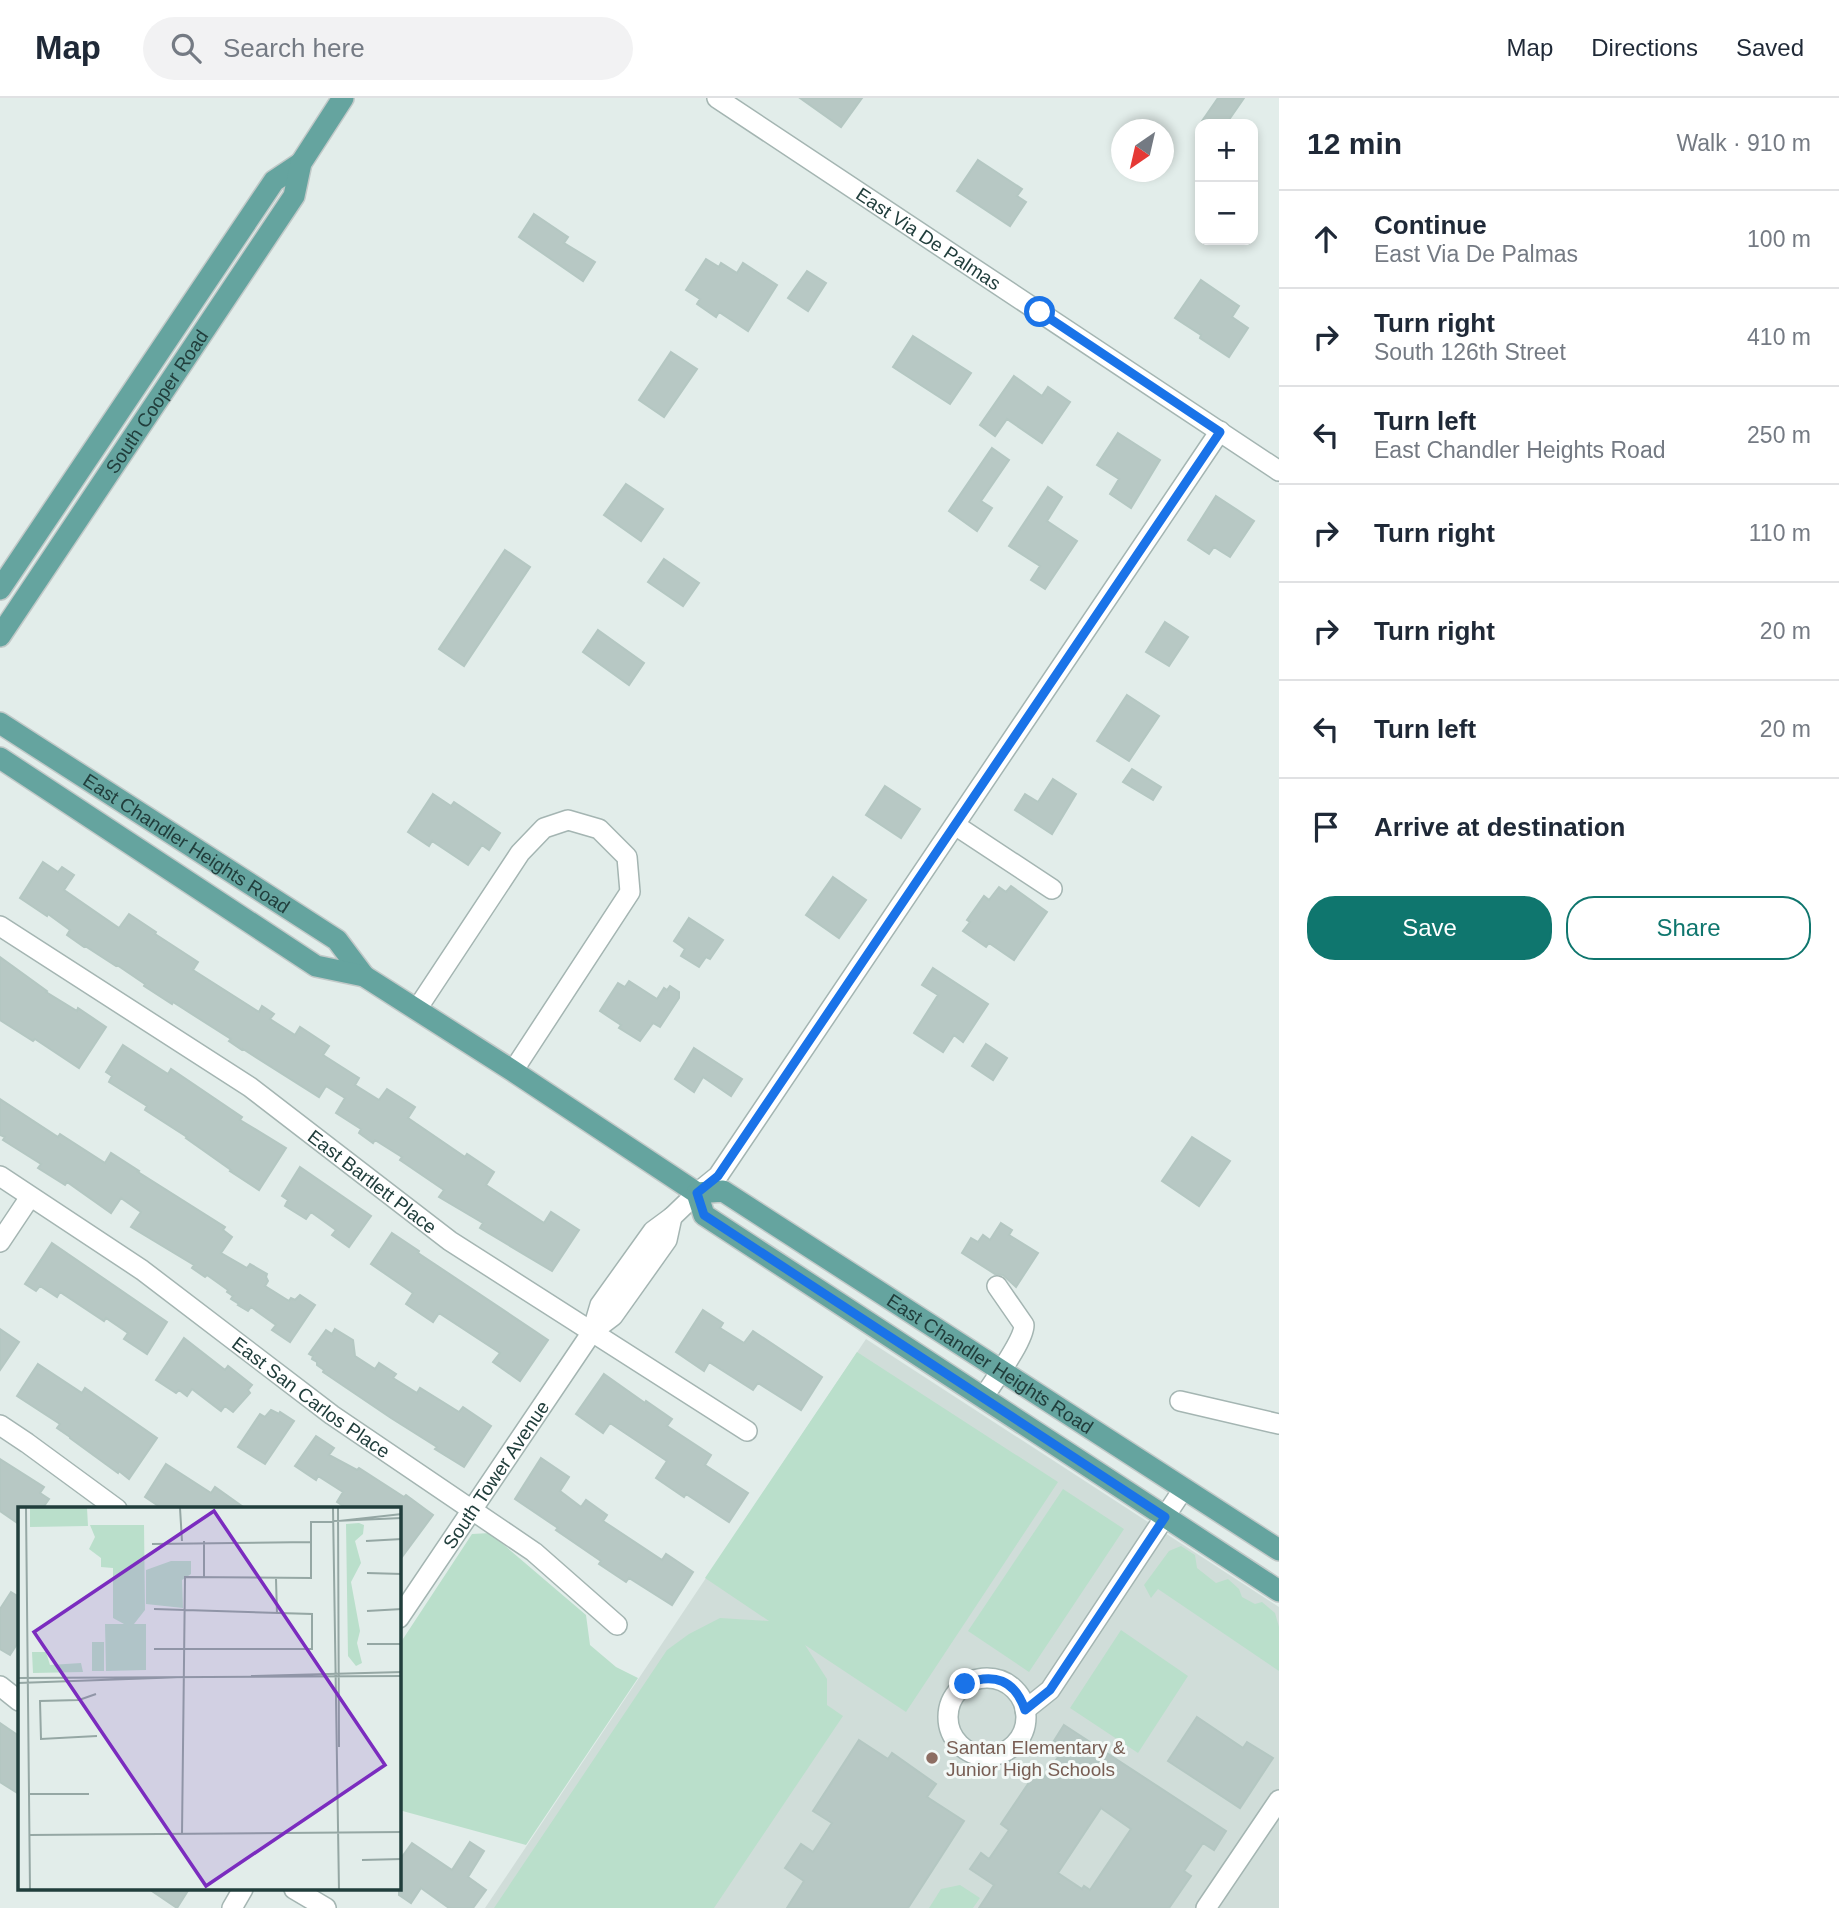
<!DOCTYPE html>
<html lang="en">
<head>
<meta charset="utf-8">
<style>
	body { margin:0; font-family:Arial,sans-serif; background:#f2f2f3; color:#1f2937 }
	.controls { position:absolute; right:21px; top:21px; display:grid; overflow:hidden; border-radius:14px; box-shadow:0 4px 10px #0003 }
	.controls button { width:63px; height:63px; display:grid; place-items:center; padding:0; border:0; border-bottom:2px solid #e0e1e3; background:#fff; color:#1f2937; font:35px sans-serif }
	.compass { position:absolute; left:1111px; top:21px; width:63px; height:63px; border-radius:50%; background:#fff; box-shadow:0 4px 10px #0003; rotate:214deg }
	.stop { position:absolute; width:21px; height:21px; margin:-16px; border:5px solid #1a73e8; border-radius:50%; background:#fff }
	.stop.end { background:#1a73e8; border-color:#fff; box-shadow:0 2px 7px #0008 }
	.list { margin:0; padding:0; list-style:none }
	h2 { display:flex; justify-content:space-between; align-items:center; height:91px; margin:0; padding:0 28px; font-size:30px }
	h2 small { font-size:23px; font-weight:400; color:#747a83 }
	.list li { display:grid; grid-template-columns:46px 1fr auto; gap:21px; align-items:center; box-sizing:border-box; height:98px; padding:0 28px; border-top:2px solid #e0e1e3 }
	.list b { display:block; font-size:26px; white-space:nowrap }
	.list p { margin:0; font-size:23px; white-space:nowrap; color:#747a83 }
	.list em { font-size:23px; font-style:normal; color:#747a83 }
	.actions { display:flex; gap:14px; padding:21px 28px }
	.actions a { flex:1; padding:16px 0; border:2px solid #0f766e; border-radius:28px; text-align:center; font-size:24px; color:#0f766e }
	.actions .main { background:#0f766e; color:#fff }
	.icon { flex:none; width:38px; height:38px; fill:none; stroke:currentColor; stroke-width:2; stroke-linecap:round; stroke-linejoin:round }
	.map { position:relative; flex:none; width:1279px; height:1810px; overflow:hidden }
	header { display:flex; align-items:center; gap:42px; box-sizing:border-box; height:98px; padding:0 35px; background:#fff; border-bottom:2px solid #e0e1e3 }
	header strong { font-size:33px }
	nav { display:flex; gap:38px; margin-inline-start:auto; font-size:24px }
	.search { width:490px; height:63px; background:#f2f2f3; display:flex; align-items:center; gap:18px; box-sizing:border-box; padding:0 24px; border-radius:38px; color:#747a83; font-size:26px }
	main { display:flex }
	aside { flex:1; background:#fff }
	.map>svg:first-child { display:block }
	.built { fill:#d0ddd9 }
	.green { fill:#badfcb }
	.building { fill:#b7c8c4; stroke:#b4c7c2; stroke-width:2; fill-rule:evenodd }
	.lines { fill:none; stroke-linecap:round; stroke-linejoin:round }
	.minor-casing { stroke:#a4b5b2; stroke-width:22 }
	.major-casing { stroke:#c1c9c8; stroke-width:24 }
	.minor { stroke:#fff; stroke-width:19 }
	.major { stroke:#65a49f; stroke-width:21 }
	.route { stroke:#1a73e8; stroke-width:9 }
	.education-dot { fill:#8d6e63; stroke:#f3f9f7; stroke-width:2.5 }
	.labels { text-anchor:middle; dominant-baseline:central; stroke-width:6; stroke-linejoin:round; paint-order:stroke }
	.street-label { font-size:19px; fill:#213e3c; stroke:#f3f9f7 }
	.education-label { font-size:19px; fill:#785e54; stroke:#f3f9f7; text-anchor:start }
	.inset-road { fill:none; stroke:#95a7a4; stroke-width:2 }
	.view { fill:#7b2cbf; fill-opacity:0.15; stroke:#7b2cbf; stroke-width:3.5 }
	.inset-edge { fill:none; stroke:#213e3c; stroke-width:3.5 }
</style>
</head>
<body>
<header>
<strong>Map</strong>
<div class="search"><svg class="icon" aria-label="search" viewBox="0 0 24 24"><circle cx="10" cy="10" r="6"/><path d="M15 15l6 6"/></svg>Search here</div>
<nav><a>Map</a><a>Directions</a><a>Saved</a></nav>
</header>
<main>
<div class="map">
<svg width="1279" height="1810" viewBox="0 0 1279 1810">
	<rect width="100%" height="100%" fill="#e2edea"/>
	<path class="built" d="M866,1241l413,268v301h-794z"/>
	<path class="green" d="M857,1254l201,130 -152,230 -101,-67 22,34v26l16,11 -129,192h-220l173,-258 22,-16 31,-16 49,3 -64,-43z
		M1063,1391l61,40 -95,143 -61,-41z
		M490,1435l96,82 4,30 26,22 22,11 -112,167 -127,-35v-165l73,-111z
		M1181,1448l14,9 2,13 19,15 12,-4 11,10 3,8 13,7 7,-2 13,11 4,14v44l-121,-82 -7,9 -7,-13 25,-34z
		M1121,1532l67,46 -50,77 -68,-45z
		M960,1787l20,13 -7,10h-44l12,-19z"/>
	<path class="building" d="M800,0h62l-21,29z
		M1218,0h26l-18,26h-26z
		M978,62l44,29 -5,7 9,6 -16,24 -53,-35z
		M534,116l34,23 -4,6 31,19 -12,19 -64,-44z
		M706,161l13,8 2,-4 16,10 6,-10 34,22 -29,46 -29,-19 -3,5 -19,-13 3,-5 -14,-9z
		M807,173l19,12 -18,28 -20,-13z
		M1201,182l38,26 -7,11 16,11 -19,29 -29,-19 1,-3 -26,-17z
		M913,238l58,37 -21,31 -57,-37z
		M671,254l26,17 -33,48 -25,-17z
		M1014,278l28,20 6,-9 22,15 -28,41 -35,-24 -12,17 -15,-11z
		M1118,335l42,27 -29,48 -21,-14 9,-15 -22,-14z
		M992,350l17,12 -28,41 11,7 -15,23 -28,-20z
		M626,386l37,25 -22,32 -37,-26z
		M1048,389l14,10 -15,24 30,20 -32,48 -14,-9 9,-14 -31,-20z
		M1216,398l38,25 -24,36 -16,-10 -5,7 -21,-14z
		M505,452l25,17 -66,99 -25,-17z
		M664,461l35,24 -16,23 -35,-24z
		M1165,524l23,15 -19,29 -23,-14z
		M598,532l46,33 -15,22 -46,-33z
		M1127,597l32,21 -30,45 -32,-20z
		M1132,671l29,18 -8,13 -30,-18z
		M1053,681l23,15 -24,40 -37,-24 10,-16 13,8z
		M885,688l35,23 -19,29 -35,-23z
		M433,696l18,12 3,-4 46,31 -11,17 -7,-5 -14,20 -36,-24 -3,5 -21,-14z
		M43,764l15,10 4,-5 12,8 -10,15 55,38 10,-14 27,18 -1,2 43,28 -5,8 66,42 3,-6 12,8 -4,5 25,16 5,-8 29,19 -6,9 36,23 -4,7 24,15 8,-11 28,18 -7,11 57,39 2,-3 27,18 -8,13 58,38 7,-11 28,18 -27,41 -72,-43 3,-5 -44,-26 5,-7 -44,-30 2,-3 -27,-17 -2,3 -14,-10 2,-4 -25,-16 9,-15 -19,-12 -7,11 -76,-48 -1,1 -13,-9 2,-2 -58,-37 -1,2 -28,-18 1,-2 -28,-19 -1,1 -31,-20 -1,1 -17,-12 3,-5 -22,-16 -1,2 -27,-18z
		M833,779l33,23 -27,38 -33,-23z
		M1011,788l36,26 -33,48 -25,-17 -3,4 -23,-16 7,-9 -3,-2 17,-24 5,4 10,-13 7,5z
		M689,820l34,22 -13,19 -4,-2 -7,10 -18,-11 4,-7 -11,-8z
		M0,859l47,34 -1,1 31,19 1,-3 28,19 -27,41 -44,-29 -2,2 -33,-21z
		M933,870l55,36 -25,38 -9,-7 -11,17 -29,-19 24,-38 -16,-10z
		M629,883l28,18 7,-11 3,2 3,-4 9,6v6l-19,29 -7,-4 -13,18 -21,-13 2,-3 -21,-14 18,-28 7,4z
		M986,946l21,14 -14,22 -21,-14z
		M123,947l45,29 3,-5 71,48 -2,3 46,28 -27,42 -29,-19 1,-1 -45,-32 1,-1 -42,-27 2,-4 -38,-24 3,-6 -6,-4z
		M694,950l48,31 -11,17 -28,-19 -9,15 -19,-13z
		M0,1001l58,38 2,-3 45,29 6,-10 28,18 -1,1 87,55 -2,3 9,7 -11,16 26,15 3,-4 17,10 -1,3 2,4 -3,5 24,15 2,-3 4,2 5,-5 15,10 -25,37 -18,-12 4,-5 -25,-18 -3,4 -10,-6 1,-1 -8,-5 2,-3 -6,-4 1,-2 -21,-15 -2,2 -13,-9 2,-3 -63,-38 10,-15 -20,-14 -10,15 -44,-31 -2,3 -27,-17 3,-4 -38,-24 2,-3 -5,-2z
		M1192,1039l38,24 -31,45 -37,-25z
		M300,1069l71,49 -22,31 -17,-12 4,-5 -25,-18 -5,7 -21,-13 3,-6 -6,-4z
		M1001,1125l11,7 -3,5 29,18 -22,34 -13,-12 -8,-1 -33,-21 9,-15 7,4 5,-7 7,5z
		M392,1135l27,18 -1,2 130,87 -28,41 -27,-19 7,-9 -61,-40 -6,9 -27,-18 7,-11 -42,-29z
		M52,1145l115,79 -20,32 -23,-15 4,-6 -22,-15 -2,3 -44,-29 -3,5 -17,-11 -4,5 -11,-7z
		M703,1212l20,13 -3,5 24,15 9,-12 69,46 -21,33 -43,-27 -5,7 -44,-28 -5,9 -28,-19z
		M0,1231l19,13 -19,28z
		M335,1231l18,11 2,16 20,13 4,-6 17,11 -3,4 24,15 3,-5 39,24 4,-5 28,19 -27,41 -29,-18 2,-2 -46,-29 -68,-46 1,-2 -7,-5v-3l-5,-3 1,-3 -4,-2 17,-24 6,4z
		M184,1240l41,32 3,-4 24,19 -4,5 2,3 -17,19 -8,-6 -4,5 -29,-22 -5,7 -8,-6 -3,3 -20,-13z
		M38,1266l44,29 3,-5 72,50 -28,41 -10,-8 -1,2 -48,-35v-1l-13,-9 3,-4 -43,-28z
		M604,1276l41,29 1,-2 26,18 -5,7 44,29 -6,10 43,28 -19,29 -43,-28 -2,3 -28,-19 11,-17 -57,-38 -7,10 -27,-19z
		M271,1312l8,4 1,-2 14,9 -29,43 -27,-17 22,-33 5,3z
		M316,1338l18,12 -5,7 28,15 2,-2 45,29 2,-2 27,20 -34,46v-52h-51l-11,-7 6,-10 -25,-16 -2,4 -21,-14z
		M541,1360l28,19 -9,14 21,16 5,-7 21,15 -4,6 59,39 4,-6 27,18 -21,33 -43,-27 -3,4 -27,-18 2,-3 -45,-31 2,-2 -43,-29z
		M0,1361l44,28 -4,6 9,6 -7,10h-23v15l-19,-13z
		M166,1366l45,29 4,-6 31,22h-83l-18,-12z
		M11,1494l8,5v44l-9,14 -10,-6v-40z
		M1197,1619l46,31 4,-6 26,16 -33,50 -72,-47z
		M0,1625l19,13v58l-19,-12z
		M1064,1627l162,106 -12,19 -11,-7 -19,28 7,5 -22,32h-190l15,-23 -24,-16 11,-16 8,6 20,-29 -8,-6 35,-52 9,5 17,-26 -10,-7zM1101,1710l30,21 -41,61 -6,-4 -2,3 -24,-16z
		M859,1642l29,19 4,-6 44,31 -9,13 37,24 -56,87h-121l17,-27 -19,-13 16,-24 12,8 19,-29 -19,-12z
		M470,1744l14,9 -16,26 18,13 -13,18h-24l-28,-20 -10,15 -12,-8v-34l13,-18 40,27z
		M149,1791h40l-12,19z"/>
	<g class="lines">
		<g class="minor-casing">
			<g id="minor">
				<path id="s1" d="M717,0l562,373"/>
				<path d="M955,727l97,64"/>
				<path id="s2" d="M0,828l250,161 200,154 297,190"/>
				<path d="M417,911l103,-156 24,-25 24,-8 31,9 28,28 3,35 -117,179"/>
				<path id="s3" d="M0,1078l142,94 190,145 202,137 83,73"/>
				<path d="M0,1144l30,-45"/>
				<path d="M592,1234l21,-16 54,-76 5,-23"/>
				<path d="M983,1300c10,-16 41,-57 41,-73l-27,-39"/>
				<path d="M1180,1303l99,23"/>
				<path d="M0,1327l27,18 90,66"/>
				<path id="s4" d="M399,1520l193,-286 8,-27 53,-74 19,-14 25,-24 21,-17 502,-745"/>
				<circle cx="987" cy="1619" r="39"/>
				<path d="M0,1588l19,15"/>
				<path d="M1025,1612l25,-20 134,-202"/>
				<path d="M294,1791l32,19"/>
				<path d="M232,1810l11,-19"/>
				<path d="M1206,1810l73,-108"/>
			</g>
		</g>
		<g class="major-casing">
			<g id="major">
				<path d="M0,491l274,-408 27,-18"/>
				<path id="s5" d="M0,538l294,-440 7,-33 42,-65"/>
				<path id="s6" d="M0,625l337,217 27,36"/>
				<path id="s7" d="M0,660l316,208 48,10 149,95 184,122 26,-2 556,359"/>
				<path d="M697,1095l7,22 575,376"/>
			</g>
		</g>
		<use href="#minor" class="minor"/>
		<use href="#major" class="major"/>
	</g>
	<g class="lines">
		<path class="route" d="M965,1586c29,-12 50,-4 60,26l25,-20 115,-173 -461,-302 -7,-22 21,-17 502,-744 -180,-120"/>
	</g>
	<circle class="education-dot" cx="932" cy="1660" r="7"/>
	<g class="labels">
		<g class="street-label">
			<text stroke="none"><textPath href="#s1" startOffset="254">East Via De Palmas</textPath></text>
			<text stroke="none"><textPath href="#s5" startOffset="282">South Cooper Road</textPath></text>
			<text stroke="none"><textPath href="#s6" startOffset="222">East Chandler Heights Road</textPath></text>
			<text stroke="none"><textPath href="#s2" startOffset="452">East Bartlett Place</textPath></text>
			<text stroke="none"><textPath href="#s7" startOffset="1169">East Chandler Heights Road</textPath></text>
			<text stroke="none"><textPath href="#s3" startOffset="382">East San Carlos Place</textPath></text>
			<text stroke="none"><textPath href="#s4" startOffset="173">South Tower Avenue</textPath></text>
		</g>
		<g class="education-label">
			<text x="946" y="1649">Santan Elementary &amp;<tspan x="946" dy="22">Junior High Schools</tspan></text>
		</g>
	</g>
	<g transform="translate(18 1409)">
		<rect width="383" height="383" fill="#e2edea"/>
		<path d="M12,1h57l1,18 -58,1zM341,16l5,2 -1,9 -8,7 6,22 -10,19 9,49 -3,12 5,20 -6,3 -8,-10 -2,-132zM72,18h54l1,85 -11,14h12v46l-40,1 -1,-47h19l-11,-6v-50l-12,-1v-9l-12,-9 6,-12zM153,54h20v13l-9,6 1,28 -37,-4v-34zM74,135h12v29h-12zM14,145h14l4,13 31,-2 2,9 -50,1z" fill="#badfcb"/>
		<path class="inset-road" d="M8,1l4,382M162,1l2,33M315,1l6,382M320,1l1,239M321,14l63,-7M186,34v36M348,34l36,-2M134,37l159,-2M349,66l35,1M258,72l1,35M136,102l158,5v35h-158M349,104l35,-2M349,137h35M233,169l151,-4M0,171l384,-2M0,176l166,-6M78,187l-17,6 -39,1 1,38 56,-3M12,287h59M164,327l3,-257 126,1v-56l91,-4M11,328l373,-3M344,353l40,-1"/>
		<path class="view" d="M196,4l171,254 -179,121 -172,-254z"/>
		<rect width="383" height="383" class="inset-edge"/>
	</g>
</svg>
<div class="controls">
<button>+</button>
<button>−</button>
</div>
<svg class="compass" viewBox="-18 -18 36 36"><path d="M0-13l5 13h-10z" fill="#e53935"/><path d="M0 13l5-13h-10z" fill="#747a83"/></svg>
<div class="stop" style="left:1040px;top:214px"></div>
<div class="stop end" style="left:965px;top:1586px"></div>
</div>
<aside>
<h2>12 min<small>Walk · 910 m</small></h2>
<ul class="list">
<li><svg class="icon" aria-label="ahead" viewBox="0 0 24 24"><path d="M12 20V5M6 11l6-6 6 6"/></svg><div><b>Continue</b><p>East Via De Palmas</p></div><em>100 m</em></li>
<li><svg class="icon" aria-label="right" viewBox="0 0 24 24"><path d="M7 20v-9h11M14 6l5 5-5 5"/></svg><div><b>Turn right</b><p>South 126th Street</p></div><em>410 m</em></li>
<li><svg class="icon" aria-label="left" viewBox="0 0 24 24"><path d="M17 20v-9H6M10 6l-5 5 5 5"/></svg><div><b>Turn left</b><p>East Chandler Heights Road</p></div><em>250 m</em></li>
<li><svg class="icon" aria-label="right" viewBox="0 0 24 24"><path d="M7 20v-9h11M14 6l5 5-5 5"/></svg><div><b>Turn right</b></div><em>110 m</em></li>
<li><svg class="icon" aria-label="right" viewBox="0 0 24 24"><path d="M7 20v-9h11M14 6l5 5-5 5"/></svg><div><b>Turn right</b></div><em>20 m</em></li>
<li><svg class="icon" aria-label="left" viewBox="0 0 24 24"><path d="M17 20v-9H6M10 6l-5 5 5 5"/></svg><div><b>Turn left</b></div><em>20 m</em></li>
<li><svg class="icon" aria-label="arrive" viewBox="0 0 24 24"><path d="M6 21V4h12l-3 4 3 4H6"/></svg><div><b>Arrive at destination</b></div></li>
</ul>
<div class="actions"><a class="main">Save</a><a>Share</a></div>
</aside>
</main>
</body>
</html>
